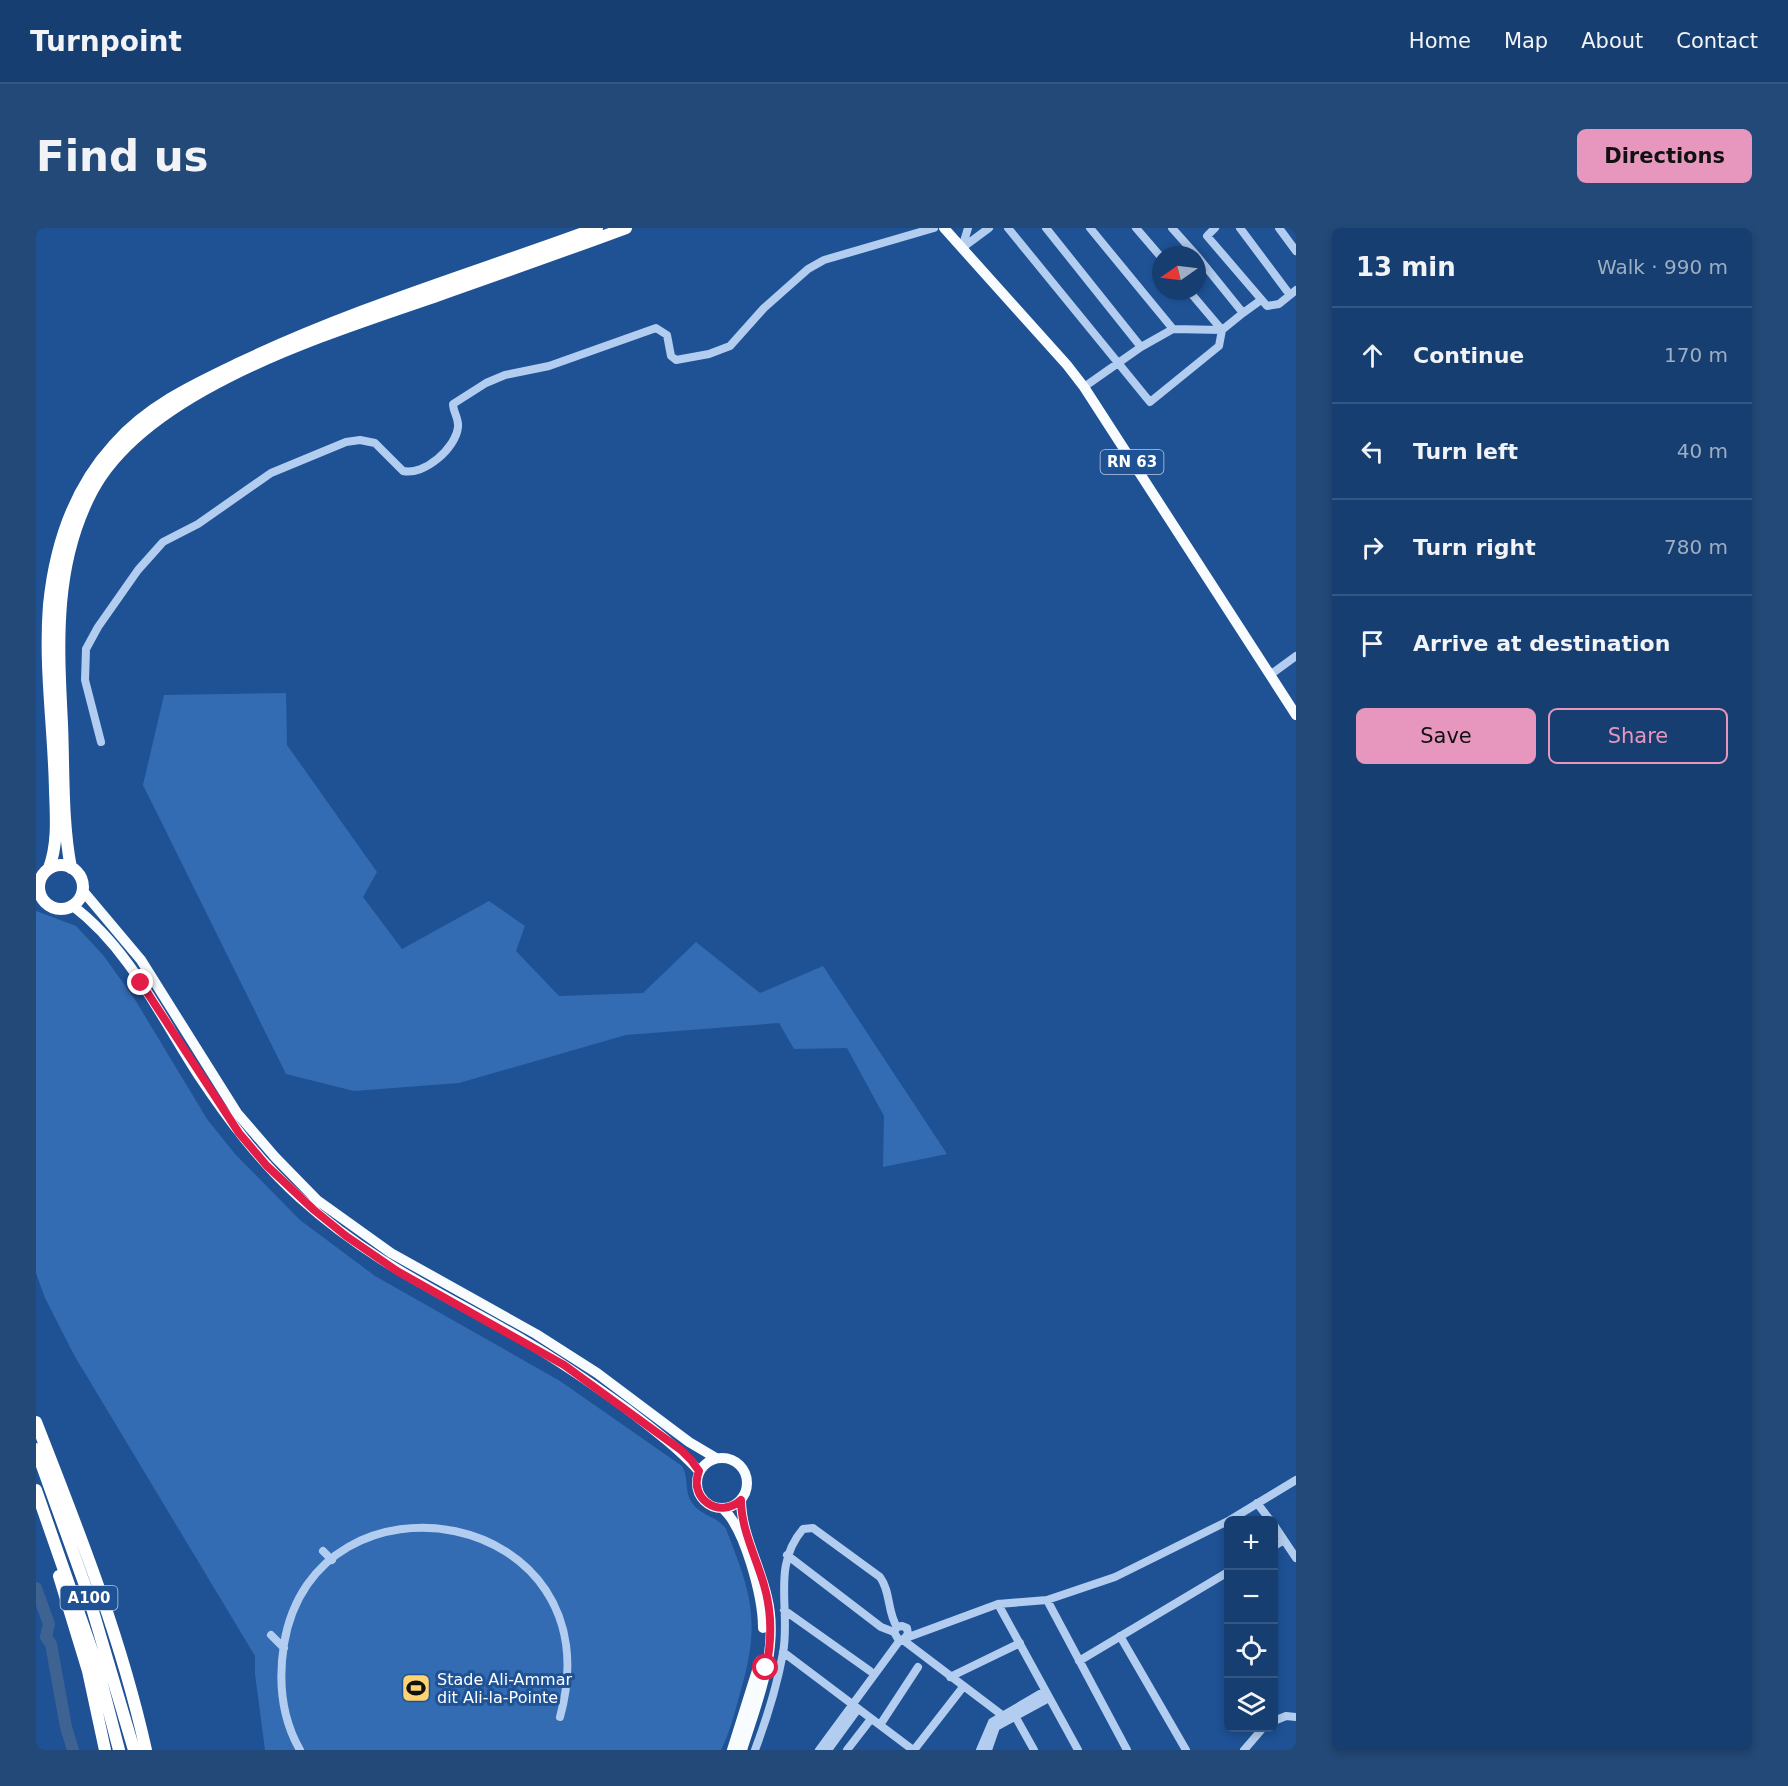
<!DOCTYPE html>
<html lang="en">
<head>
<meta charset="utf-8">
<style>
	body { margin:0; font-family:"DejaVu Sans",sans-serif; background:#234978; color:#f1f3f6 }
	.controls { position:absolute; right:18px; bottom:18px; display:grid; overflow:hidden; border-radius:9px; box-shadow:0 3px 9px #0003 }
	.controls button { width:54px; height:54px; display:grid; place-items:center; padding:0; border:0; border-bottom:2px solid #355783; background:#163e70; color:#f1f3f6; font:30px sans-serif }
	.compass { position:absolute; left:1116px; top:18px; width:54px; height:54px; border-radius:50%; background:#163e70; box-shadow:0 3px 9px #0003; rotate:256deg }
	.stop { position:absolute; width:18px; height:18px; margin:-14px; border:4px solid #e11d48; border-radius:50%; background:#fff }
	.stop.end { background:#e11d48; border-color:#fff; box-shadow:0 2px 6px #0008 }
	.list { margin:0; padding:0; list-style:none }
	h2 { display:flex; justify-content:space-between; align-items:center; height:78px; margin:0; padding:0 24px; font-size:26px }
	h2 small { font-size:20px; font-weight:400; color:#9eaec3 }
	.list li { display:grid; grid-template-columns:39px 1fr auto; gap:18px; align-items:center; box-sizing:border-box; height:96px; padding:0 24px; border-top:2px solid #355783 }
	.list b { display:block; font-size:22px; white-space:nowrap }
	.list em { font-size:20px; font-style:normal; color:#9eaec3 }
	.actions { display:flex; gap:12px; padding:18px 24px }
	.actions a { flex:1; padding:14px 0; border:2px solid #e797bd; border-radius:9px; text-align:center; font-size:21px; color:#e797bd }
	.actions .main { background:#e797bd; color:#111 }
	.icon { flex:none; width:33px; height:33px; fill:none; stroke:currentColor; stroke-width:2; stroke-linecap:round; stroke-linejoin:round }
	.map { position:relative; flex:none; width:1260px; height:1522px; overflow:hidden; border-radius:9px }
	header { display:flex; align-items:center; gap:36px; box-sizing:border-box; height:84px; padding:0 30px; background:#163e70; border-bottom:2px solid #355783 }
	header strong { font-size:28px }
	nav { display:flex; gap:33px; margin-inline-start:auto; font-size:21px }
	.intro { display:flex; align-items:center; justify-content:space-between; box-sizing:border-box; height:144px; padding:0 36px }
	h1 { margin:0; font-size:42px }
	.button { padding:15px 27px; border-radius:9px; background:#e797bd; color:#111; font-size:21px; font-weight:700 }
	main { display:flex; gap:36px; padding:0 36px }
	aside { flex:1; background:#163e70; border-radius:9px; box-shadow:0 3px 9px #0003 }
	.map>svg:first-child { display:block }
	.green { fill:#336cb3 }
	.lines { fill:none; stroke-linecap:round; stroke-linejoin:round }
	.river { stroke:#3e6393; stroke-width:12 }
	.minor { stroke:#b2cdef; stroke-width:8 }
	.major { stroke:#f9fcff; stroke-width:10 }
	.highway { stroke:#fff; stroke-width:12 }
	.route { stroke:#e11d48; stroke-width:8 }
	.labels { text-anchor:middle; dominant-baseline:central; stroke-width:6; stroke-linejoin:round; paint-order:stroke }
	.shield { fill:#1e5295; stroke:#bccbdf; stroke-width:1.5 }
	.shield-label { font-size:15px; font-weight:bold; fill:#fff }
	.poi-label { font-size:16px; fill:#fff; stroke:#1e5295; text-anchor:start }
</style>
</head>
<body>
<header>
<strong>Turnpoint</strong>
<nav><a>Home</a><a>Map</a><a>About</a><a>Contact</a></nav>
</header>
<div class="intro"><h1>Find us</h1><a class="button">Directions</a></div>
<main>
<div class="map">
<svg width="1260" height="1522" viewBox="0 0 1260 1522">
	<rect width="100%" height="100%" fill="#1e5295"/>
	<path class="green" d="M250,465l1,52 90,127 -14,25 39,52 87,-48 36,25 -9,25 43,45 84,-3 53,-51 64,51 63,-27 124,188 -64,13 1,-51 -37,-68 -53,1 -15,-26 -153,12 -167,48 -105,8 -68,-17 -143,-289 21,-90z
		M0,683l40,15 27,29 31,43 73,121 28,35 65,66 75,56 185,105 122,85c7,11 2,25 10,37 9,13 25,13 34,26 26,66 35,94 14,164 -5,19 -10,39 -19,57h-456l-10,-76v-18l-181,-301 -29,-57 -9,-25z"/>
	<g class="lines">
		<path class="river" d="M0,1360l13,36 -3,13 5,7 15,83 7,23"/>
		<path class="minor" d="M972,0l142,174 69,-56 3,-16 21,-17 -46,-57
			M1010,0l95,119
			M1054,0l83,101
			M1100,0l25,29
			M1136,0l24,27
			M1179,0l-8,8 60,70 12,-2 17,-14
			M1204,0l50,67
			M1243,0l17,23
			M926,20l27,-20
			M926,20l6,-20
			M1153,63l33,39
			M1207,85l18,-13
			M1048,159l57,-40 32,-18 49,1
			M1234,447l26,-19
			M65,514l-16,-62 1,-31 12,-22 40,-57 25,-28 35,-18 73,-51 75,-31 14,-2 15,3 28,28c21,5 53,-23 55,-44 1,-9 -5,-15 -5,-23l33,-21 19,-8 44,-9 107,-38 11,7 4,21 5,4 33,-6 21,-8 34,-38 44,-39 16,-9 110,-32
			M1221,1275l13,17
			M1194,1292l66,-40
			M1238,1297l22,33
			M1238,1318l10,-6
			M287,1323l9,9
			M751,1327l94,72 13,5
			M1011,1372l80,150
			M962,1376l80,146
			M748,1382l86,61
			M235,1407l13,13
			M1084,1408l66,114
			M870,1410l92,-34 49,-4 68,-23 113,-56
			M868,1411l4,-5 -1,-6 -5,-2 -5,1 -3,5 4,7 5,1 99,75
			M747,1424l130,98
			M1043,1433l149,-89
			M914,1449l70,-34
			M979,1488l19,34
			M1238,1493l12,-5 10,1
			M844,1497l38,-58
			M264,1522c-19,-33 -22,-68 -16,-106 31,-187 334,-138 276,73
			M719,1522c12,-32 22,-64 28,-97 8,-43 -12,-87 20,-124l10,-1 4,3 63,46c11,15 7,35 17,50
			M783,1522l81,-110
			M792,1522l30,-41
			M811,1522l24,-31
			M878,1522l49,-63
			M944,1522l12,-28 53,-31
			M952,1522l8,-23 53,-29
			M1208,1522l19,-22"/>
		<path class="major" d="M908,0l123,137 17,22 212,328
			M47,663l58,69 96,153 38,44 42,43 74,53 145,81 61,39 92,69 27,16
			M37,678c57,43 88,112 126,170 30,45 61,86 101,122 72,65 144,96 225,143 36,21 69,44 102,68 26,20 50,38 72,62
			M661 1255a25 25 0 1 1 50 0a25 25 0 1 1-50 0Z
			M705,1272c0,33 19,65 26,97 13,51 -10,105 -25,153
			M686,1280c23,19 41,90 41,120
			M696,1522l28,-89"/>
		<path class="highway" d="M3 659a22 22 0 1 1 44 0a22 22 0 1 1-44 0Z
			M13,640c9,-24 7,-51 6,-77 -1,-61 -11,-124 -6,-186 6,-60 24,-115 65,-160 34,-39 80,-60 126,-82 115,-55 238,-91 357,-135
			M35,640c-9,-47 -7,-96 -9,-144 -4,-80 -9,-159 30,-233 55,-104 241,-159 347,-196 62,-22 125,-44 187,-67
			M0,1194c43,110 84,212 110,328
			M0,1221l51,142 47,159
			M0,1262l61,175 22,85
			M23,1348l29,95 17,79"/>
	</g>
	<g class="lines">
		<path class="route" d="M105,755l98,150 28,33 47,44 32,26 51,35 167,94 117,85 10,10 8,11c-11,27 20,49 42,29 0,29 15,57 23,85 8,27 8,55 2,83"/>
	</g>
	<defs>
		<g id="stadium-square" transform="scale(1.5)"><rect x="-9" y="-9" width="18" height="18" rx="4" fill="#fdd471" stroke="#1e5295"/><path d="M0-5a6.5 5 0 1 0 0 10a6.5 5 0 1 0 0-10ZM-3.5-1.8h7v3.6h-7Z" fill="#111"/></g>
	</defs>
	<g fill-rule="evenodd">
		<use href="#stadium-square" x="380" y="1460"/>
	</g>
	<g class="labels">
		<g class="shield">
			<rect x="1064.5" y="222" width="63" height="24" rx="4.5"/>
			<rect x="24.5" y="1358" width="57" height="24" rx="4.5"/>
		</g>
		<g class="shield-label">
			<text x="1096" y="234">RN 63</text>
			<text x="53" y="1370">A100</text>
		</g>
		<g class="poi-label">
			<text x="401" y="1451">Stade Ali-Ammar<tspan x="401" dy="18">dit Ali-la-Pointe</tspan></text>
		</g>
	</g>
</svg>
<div class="controls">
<button>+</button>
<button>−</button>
<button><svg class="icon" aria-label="locate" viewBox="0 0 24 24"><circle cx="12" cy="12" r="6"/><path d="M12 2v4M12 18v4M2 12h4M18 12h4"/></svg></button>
<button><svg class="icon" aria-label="layers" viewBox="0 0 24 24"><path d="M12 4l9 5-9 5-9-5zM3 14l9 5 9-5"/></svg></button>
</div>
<svg class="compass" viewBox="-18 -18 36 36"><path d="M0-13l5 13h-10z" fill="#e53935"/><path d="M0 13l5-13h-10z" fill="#9eaec3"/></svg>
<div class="stop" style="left:730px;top:1440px"></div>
<div class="stop end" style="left:105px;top:755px"></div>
</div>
<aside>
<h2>13 min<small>Walk · 990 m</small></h2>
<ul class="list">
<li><svg class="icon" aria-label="ahead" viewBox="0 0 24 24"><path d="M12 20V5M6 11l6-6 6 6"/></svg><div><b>Continue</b></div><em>170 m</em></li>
<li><svg class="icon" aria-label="left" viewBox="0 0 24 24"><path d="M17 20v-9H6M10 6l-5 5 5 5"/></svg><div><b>Turn left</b></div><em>40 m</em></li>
<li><svg class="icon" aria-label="right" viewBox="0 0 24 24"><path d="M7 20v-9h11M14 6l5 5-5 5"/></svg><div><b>Turn right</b></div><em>780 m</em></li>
<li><svg class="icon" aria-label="arrive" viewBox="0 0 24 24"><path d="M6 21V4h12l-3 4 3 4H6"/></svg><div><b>Arrive at destination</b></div></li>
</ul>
<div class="actions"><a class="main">Save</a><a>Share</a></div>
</aside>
</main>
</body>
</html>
